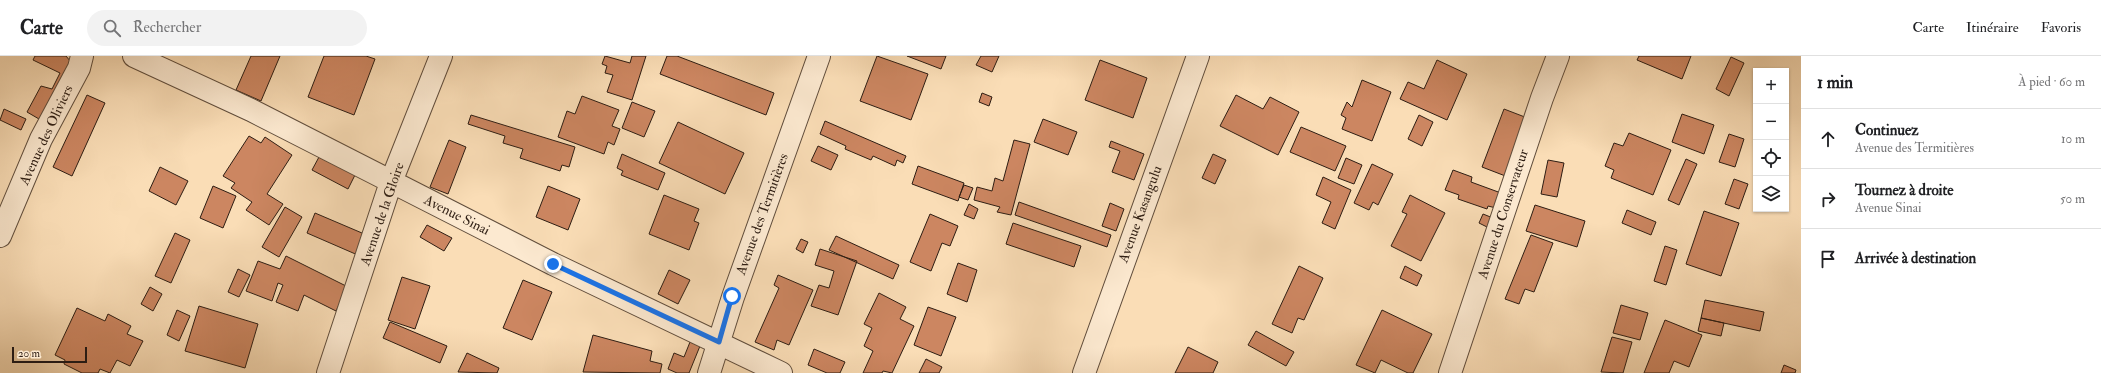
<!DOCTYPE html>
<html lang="fr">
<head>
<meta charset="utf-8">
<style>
	body { margin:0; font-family:"IM FELL Double Pica",serif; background:#f2f2f2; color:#202124 }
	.controls { position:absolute; right:12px; top:12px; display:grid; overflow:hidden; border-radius:0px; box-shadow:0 1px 3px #0004 }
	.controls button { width:36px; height:36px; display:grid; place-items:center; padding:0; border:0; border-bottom:1px solid #e0e0e0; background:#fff; color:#202124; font:20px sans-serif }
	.scale { position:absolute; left:12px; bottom:10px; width:75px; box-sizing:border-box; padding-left:4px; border:2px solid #2d1d13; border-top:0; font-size:11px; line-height:14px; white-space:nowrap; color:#2d1d13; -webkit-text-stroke:3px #fce9d0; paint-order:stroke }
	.stop { position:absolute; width:12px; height:12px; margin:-9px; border:3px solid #1a73e8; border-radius:50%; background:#fff }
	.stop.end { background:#1a73e8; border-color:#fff; box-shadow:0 1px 4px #0008 }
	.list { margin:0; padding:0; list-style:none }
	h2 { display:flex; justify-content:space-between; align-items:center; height:52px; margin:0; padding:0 16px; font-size:17px }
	h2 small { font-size:13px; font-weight:400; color:#757577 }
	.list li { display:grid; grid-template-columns:26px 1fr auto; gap:12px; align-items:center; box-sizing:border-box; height:60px; padding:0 16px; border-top:1px solid #e0e0e0 }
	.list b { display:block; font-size:15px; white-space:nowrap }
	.list p { margin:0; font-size:13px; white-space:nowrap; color:#757577 }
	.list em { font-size:13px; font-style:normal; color:#757577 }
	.icon { flex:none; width:22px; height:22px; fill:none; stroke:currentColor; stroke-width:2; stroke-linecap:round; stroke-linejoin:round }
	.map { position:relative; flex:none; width:1801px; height:317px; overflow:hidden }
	header { display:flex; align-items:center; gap:24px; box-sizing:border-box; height:56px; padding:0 20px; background:#fff; border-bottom:1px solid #e0e0e0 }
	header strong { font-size:19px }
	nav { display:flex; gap:22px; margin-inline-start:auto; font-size:14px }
	.search { width:280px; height:36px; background:#f2f2f2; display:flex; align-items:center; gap:10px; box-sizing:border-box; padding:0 14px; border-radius:22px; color:#757577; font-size:15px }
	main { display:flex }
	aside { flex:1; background:#fff }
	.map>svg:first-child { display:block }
	.building { fill:#cc8661; stroke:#2d1d13 }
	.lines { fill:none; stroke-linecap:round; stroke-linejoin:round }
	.minor-casing { stroke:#604d3c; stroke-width:24 }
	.minor { stroke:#fce9d0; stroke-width:22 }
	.route { stroke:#1a73e8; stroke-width:5 }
	.labels { text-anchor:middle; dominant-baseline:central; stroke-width:4; stroke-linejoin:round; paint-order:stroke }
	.street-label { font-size:14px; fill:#2d1d13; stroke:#fce9d0 }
</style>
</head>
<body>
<header>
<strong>Carte</strong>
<div class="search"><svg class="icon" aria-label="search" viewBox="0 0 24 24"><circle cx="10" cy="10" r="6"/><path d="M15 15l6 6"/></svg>Rechercher</div>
<nav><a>Carte</a><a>Itinéraire</a><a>Favoris</a></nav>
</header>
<main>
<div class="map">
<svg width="1801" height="317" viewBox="0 0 1801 317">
	<rect width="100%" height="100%" fill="#faddb6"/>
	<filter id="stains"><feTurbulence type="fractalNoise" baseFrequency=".005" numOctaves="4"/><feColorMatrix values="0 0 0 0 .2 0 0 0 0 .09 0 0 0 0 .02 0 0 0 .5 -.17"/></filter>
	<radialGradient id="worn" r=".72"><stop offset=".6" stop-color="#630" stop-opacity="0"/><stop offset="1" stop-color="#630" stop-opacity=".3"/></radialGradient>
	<path class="building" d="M35,0h31l5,6 -41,80 9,-23 -12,-7 14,-26 11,3 8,-16 -27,-13z
		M251,0h29l-19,45 -25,-11z
		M324,0h42l9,3 -21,56 -46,-18z
		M605,0l25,7 2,-7h14l-14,44 -25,-8 6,-17 -8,-2 2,-7 -5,-2z
		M667,0h10l97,37 -8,22 -106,-41z
		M877,0l51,18 -17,46 -51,-19z
		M907,0h39l-5,13z
		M981,0h18l-7,16 -16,-7z
		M1639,0h52l-9,23 -45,-19z
		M1731,1l13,6 -15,33 -13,-7z
		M1100,4l47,18 -14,40 -48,-18z
		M1437,4l30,14 -20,46 -47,-21 8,-17 16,7z
		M1362,24l29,12 -19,49 -30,-12 4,-11 -5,-3 6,-13 5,5z
		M982,37l10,4 -3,9 -10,-4z
		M87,39l18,8 -33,73 -19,-9z
		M1236,39l27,14 7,-12 29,15 -21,43 -58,-29z
		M582,40l37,14 -7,16 8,3 -6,16 -6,-3 -4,12 -46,-17 9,-26 8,3z
		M632,46l23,9 -11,26 -22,-9z
		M4,53l22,10 -5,11 -21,-10z
		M1504,53l26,10 -22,58 -26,-10z
		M1682,58l32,11 -10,29 -32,-12z
		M471,59l104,32 -6,20 -7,-2 -2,6 -40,-13 3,-9 -20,-6 2,-7 -37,-12z
		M1419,59l14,7 -11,24 -14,-7z
		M1043,63l34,13 -9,23 -34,-13z
		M825,65l81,35 -3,7 -6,-3 -2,6 -22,-10 -2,4 -26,-11 1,-3 -26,-12z
		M678,66l66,31 -19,41 -66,-31z
		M1301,71l45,19 -11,25 -45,-19z
		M1629,77l42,17 -18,45 -42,-17 3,-8 -9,-4 9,-23 9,3z
		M1729,78l15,5 -9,28 -16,-5z
		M249,80l12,7 4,-6 27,18 -25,39 16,10 -14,21 -23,-15 6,-8 -21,-14 4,-5 -12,-7z
		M449,84l17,7 -18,47 -18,-7z
		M1014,84l16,4 -19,71 -14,-3 3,-5 -26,-7 3,-13 15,4 3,-13 8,3z
		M1111,85l33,13 -10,26 -22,-8 8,-21 -11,-4z
		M818,90l20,9 -7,15 -20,-9z
		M622,98l43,19 -7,17 -37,-15 2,-4 -6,-3z
		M1213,98l13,6 -11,24 -13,-6z
		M319,101l36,18 -7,14 -36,-19z
		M1346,102l16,7 -8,19 -16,-6z
		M1686,103l11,5 -18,41 -11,-5z
		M1548,104l16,3 -7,34 -16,-3z
		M1372,108l21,10 -15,31 -5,-3 -4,8 -15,-7z
		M918,110l46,17 -6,18 -46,-17z
		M160,111l28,14 -12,24 -27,-14z
		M1453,114l19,7 -1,5 30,11 -5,15 -8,-2 -1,3 -29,-10 1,-4 -14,-5z
		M1323,121l28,13 -16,39 -13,-6 9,-21 -15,-7z
		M1734,123l14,5 -9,25 -14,-5z
		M964,129l9,3 -5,12 -9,-3z
		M213,130l23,10 -13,32 -23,-10z
		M548,130l32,13 -12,31 -32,-13z
		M664,139l35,14 -5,12 5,2 -10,27 -40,-16z
		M1410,139l35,18 -24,48 -30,-15 16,-32 -5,-2z
		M1019,146l92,33 -4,12 -92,-32z
		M1110,147l14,6 -8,22 -14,-5z
		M969,148l9,5 -4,10 -10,-4z
		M1535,149l50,16 -8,26 -51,-16z
		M285,151l17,10 -23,40 -17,-10z
		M1627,154l29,12 -5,13 -29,-12z
		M1704,155l35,12 -18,53 -35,-12z
		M315,157l54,23 -9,20 -53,-23z
		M930,158l28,12 -8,20 -8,-3 -11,28 -21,-9z
		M1483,158l10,4 -4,10 -10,-5z
		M1013,167l68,23 -7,21 -68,-23z
		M427,169l25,13 -8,13 -24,-14z
		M175,177l15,7 -19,43 -16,-7z
		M1531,179l22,8 -19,49 -9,-3 -6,15 -14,-5z
		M836,180l63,29 -6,14 -64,-29z
		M801,183l7,3 -5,11 -7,-4z
		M1665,190l12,4 -11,35 -12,-4z
		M820,193l37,12 -19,54 -27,-9 8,-21 10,3 5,-17 -19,-6z
		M286,200l62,31 -12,24 -32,-16 -6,16 -22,-9 7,-17 -5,-2 -6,18 -26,-10 12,-30 22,8z
		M958,207l19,7 -10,32 -20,-8z
		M1299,210l24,12 -19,42 -6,-2 -6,15 -20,-9z
		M1405,210l17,9 -5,11 -17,-8z
		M238,213l12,6 -11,22 -11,-5z
		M669,214l21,10 -12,24 -20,-10z
		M778,219l35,15 -24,55 -12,-5 -3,10 -19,-8 24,-54 -5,-3z
		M402,221l28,9 -15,43 -27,-9z
		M523,224l29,12 -20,48 -29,-12z
		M150,231l12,7 -9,17 -12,-7z
		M879,237l27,14 -6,12 14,7 -22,47 -9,-2 -1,2h-19l10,-22 -9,-5 8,-18 -8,-4z
		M1705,244l59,12 -4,19 -59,-13z
		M1621,249l27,8 -8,27 -27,-7z
		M199,250l59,18 -13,44 -60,-17z
		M928,251l28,10 -15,39 -27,-11z
		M77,252l28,13 3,-7 23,12 -4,8 16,7 -13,25 -13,-6 -7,13 -10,-4 -2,4h-16l-18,-9 1,-4 -10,-5z
		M177,254l13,6 -11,25 -12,-6z
		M1382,254l50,24 -19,39h-5l-27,-13 -6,13 -19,-8z
		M1701,262l23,5 -3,13 -23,-5z
		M1665,264l37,15 -13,32 -15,-6 -5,12h-25z
		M390,266l57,24 -7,17 -57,-25z
		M1256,275l38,21 -8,14 -38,-21z
		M593,279l59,16 -2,10 12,3 -2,9 -77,-1z
		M1612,281l20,5 -9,31 -22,-1z
		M690,286l10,4 -11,27h-12l-9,-4 6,-16 10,4z
		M1188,291l30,15 -5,11h-38z
		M814,293l31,13 -5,11h-13l-19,-8z
		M467,297l32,15 -2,5 -39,-1z
		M926,303l16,8 -3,6h-20z
		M1784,309l12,5 -1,3h-14z"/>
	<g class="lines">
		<g class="minor-casing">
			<path id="minor" d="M134,0l117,54 302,154 228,109
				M0,180l41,-97 38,-71 3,-12
				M328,317l63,-191 50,-126
				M709,317l24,-76 86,-241
				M1084,317l114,-317
				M1450,317l92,-275 16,-42"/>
		</g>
		<use href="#minor" class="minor"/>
	</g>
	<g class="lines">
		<path class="route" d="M553,208l166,78 13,-46"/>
	</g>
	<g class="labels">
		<g class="street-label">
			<text transform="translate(46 79) rotate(-65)">Avenue des Oliviers</text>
			<text transform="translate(382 158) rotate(-71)">Avenue de la Gloire</text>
			<text transform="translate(762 158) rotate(-70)">Avenue des Termitières</text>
			<text transform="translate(1140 158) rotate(-70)">Avenue Kasangulu</text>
			<text transform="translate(1503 158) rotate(-72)">Avenue du Conservateur</text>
			<text transform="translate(457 159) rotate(27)">Avenue Sinai</text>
		</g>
	</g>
	<rect width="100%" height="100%" filter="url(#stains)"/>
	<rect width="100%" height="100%" fill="url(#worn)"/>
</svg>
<div class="controls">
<button>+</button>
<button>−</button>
<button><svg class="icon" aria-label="locate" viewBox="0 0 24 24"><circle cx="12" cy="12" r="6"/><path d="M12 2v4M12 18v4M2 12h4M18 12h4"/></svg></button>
<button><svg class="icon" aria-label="layers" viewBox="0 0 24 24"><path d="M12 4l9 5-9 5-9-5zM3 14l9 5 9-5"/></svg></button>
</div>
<div class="scale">20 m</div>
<div class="stop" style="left:732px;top:240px"></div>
<div class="stop end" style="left:553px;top:208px"></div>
</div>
<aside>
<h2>1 min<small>À pied · 60 m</small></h2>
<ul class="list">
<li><svg class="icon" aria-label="ahead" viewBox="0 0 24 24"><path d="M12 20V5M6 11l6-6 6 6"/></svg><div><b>Continuez</b><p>Avenue des Termitières</p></div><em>10 m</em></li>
<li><svg class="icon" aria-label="right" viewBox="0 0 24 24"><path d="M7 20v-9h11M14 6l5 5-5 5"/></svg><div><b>Tournez à droite</b><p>Avenue Sinai</p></div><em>50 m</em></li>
<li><svg class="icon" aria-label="arrive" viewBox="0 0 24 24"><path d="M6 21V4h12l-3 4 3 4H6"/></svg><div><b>Arrivée à destination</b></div></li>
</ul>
</aside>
</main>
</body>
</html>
